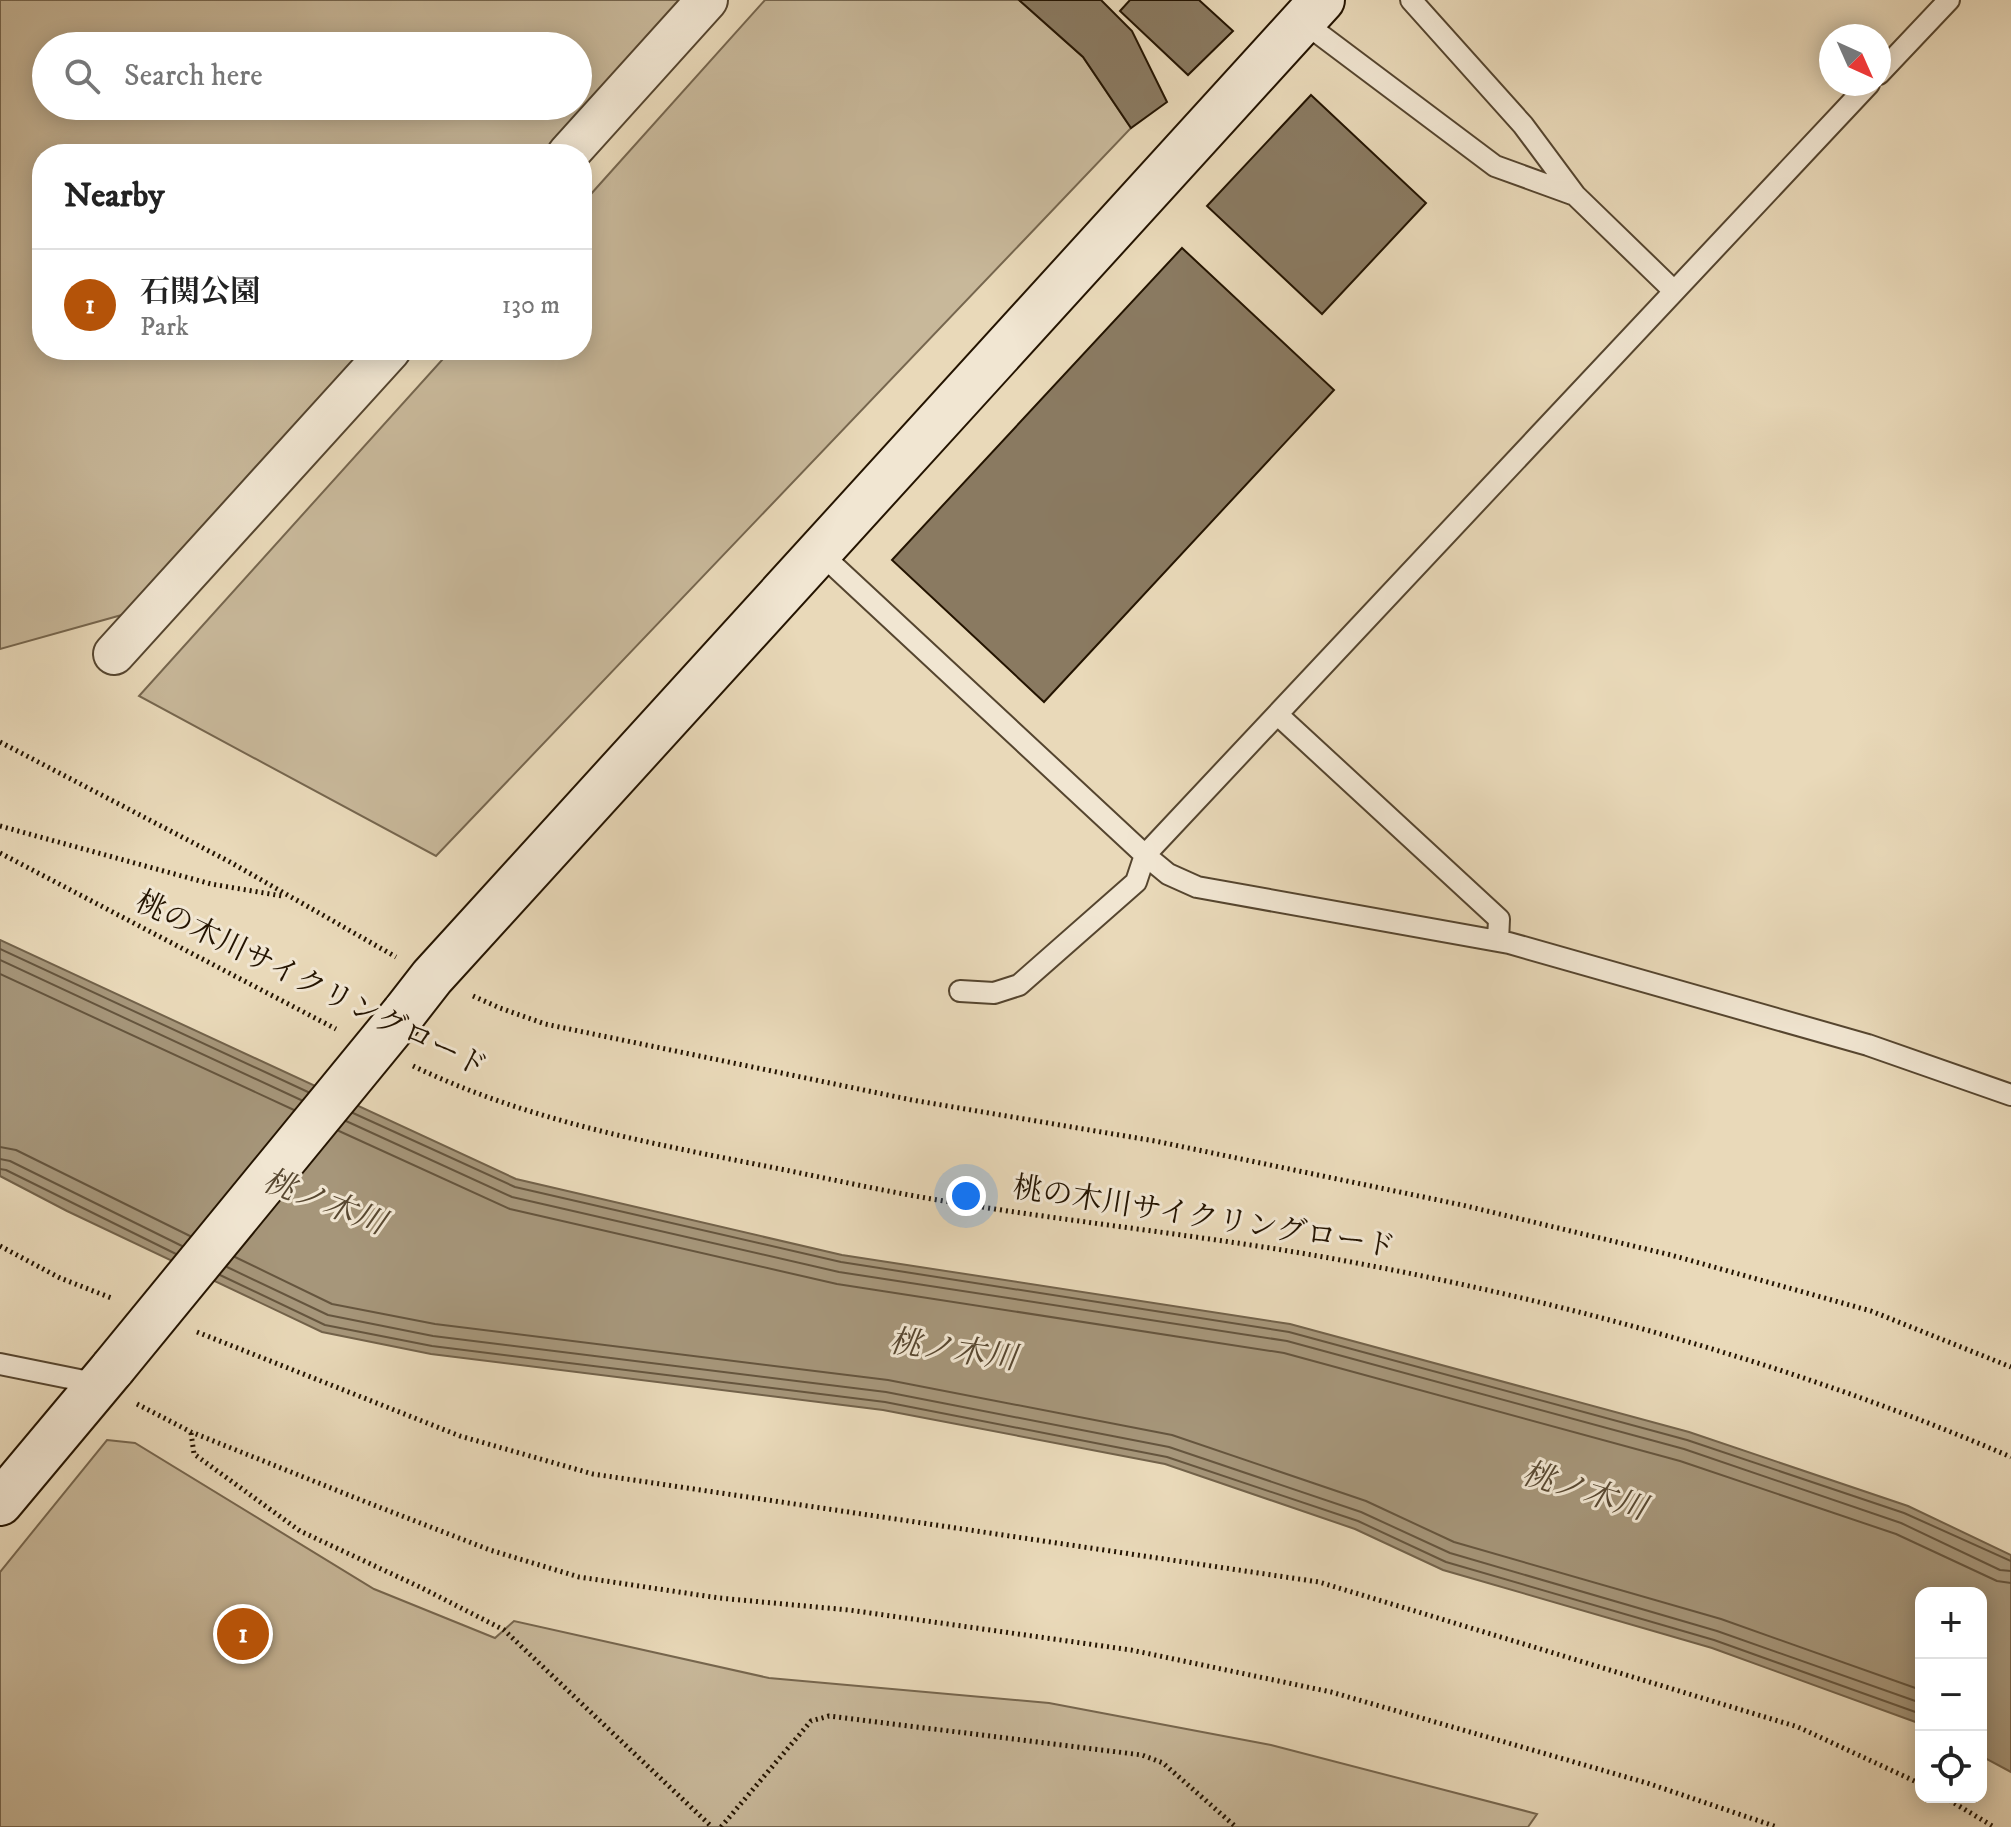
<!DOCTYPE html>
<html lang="en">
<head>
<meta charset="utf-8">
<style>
	body { margin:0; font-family:"IM FELL DW Pica","Noto Serif JP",serif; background:#f2f2f2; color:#222 }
	.controls { position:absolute; right:24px; bottom:24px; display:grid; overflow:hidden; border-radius:16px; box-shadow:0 4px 20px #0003 }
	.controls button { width:72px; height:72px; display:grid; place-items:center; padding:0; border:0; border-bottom:2px solid #e0e0e0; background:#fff; color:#222; font:40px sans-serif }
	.compass { position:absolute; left:1819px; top:24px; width:72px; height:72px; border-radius:50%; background:#fff; box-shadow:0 4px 20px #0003; rotate:135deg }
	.you { position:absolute; left:966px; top:1196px; width:28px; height:28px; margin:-20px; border:6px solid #fff; border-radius:50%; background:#1a73e8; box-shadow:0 0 0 12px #1a73e833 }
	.badge { display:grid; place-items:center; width:52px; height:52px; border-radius:50%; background:#b45309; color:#fff; font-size:26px; font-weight:700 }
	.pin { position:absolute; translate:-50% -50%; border:4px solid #fff; box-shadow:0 2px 8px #0006 }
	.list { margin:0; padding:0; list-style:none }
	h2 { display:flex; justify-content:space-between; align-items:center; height:104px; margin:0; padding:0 32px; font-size:34px }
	h2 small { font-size:26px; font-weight:400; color:#767676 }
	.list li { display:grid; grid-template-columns:52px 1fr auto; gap:24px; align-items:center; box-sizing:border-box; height:112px; padding:0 32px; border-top:2px solid #e0e0e0 }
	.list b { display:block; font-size:30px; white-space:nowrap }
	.list p { margin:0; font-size:26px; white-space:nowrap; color:#767676 }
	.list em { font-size:26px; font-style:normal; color:#767676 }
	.icon { flex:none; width:44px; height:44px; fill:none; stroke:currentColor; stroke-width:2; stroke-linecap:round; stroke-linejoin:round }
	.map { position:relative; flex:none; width:2011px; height:1827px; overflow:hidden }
	.search { position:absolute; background:#fff; box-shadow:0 4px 20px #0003; left:32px; top:32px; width:560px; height:88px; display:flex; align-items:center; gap:20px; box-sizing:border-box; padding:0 28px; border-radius:44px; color:#767676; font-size:30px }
	.panel { position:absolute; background:#fff; box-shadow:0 4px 20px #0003; left:32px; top:144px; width:560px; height:216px; border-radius:32px }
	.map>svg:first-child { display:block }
	.green { fill:#c8b89a; stroke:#76664e; stroke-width:2; fill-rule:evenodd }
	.water { fill:#a6967a; stroke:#72624a; stroke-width:2 }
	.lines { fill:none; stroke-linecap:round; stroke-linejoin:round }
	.shore { stroke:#65553e; stroke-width:2 }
	.building { fill:#8a7a61; stroke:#241401; stroke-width:2 }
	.lane-casing { stroke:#55452f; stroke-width:24 }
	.street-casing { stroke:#55452f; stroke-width:44 }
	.secondary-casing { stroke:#241401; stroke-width:48 }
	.path { stroke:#241401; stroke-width:5; stroke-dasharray:2 4; stroke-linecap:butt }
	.lane { stroke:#f1e6d2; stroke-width:20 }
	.street { stroke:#f1e6d2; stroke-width:40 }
	.secondary { stroke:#f1e6d2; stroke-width:44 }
	.secondary-bridge-casing { stroke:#241401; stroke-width:48; stroke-linecap:butt }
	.secondary-bridge { stroke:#f1e6d2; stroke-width:44 }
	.labels { text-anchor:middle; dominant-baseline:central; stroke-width:6; stroke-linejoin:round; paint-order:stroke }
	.street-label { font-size:30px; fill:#241401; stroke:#f1e6d2 }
	.water-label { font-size:32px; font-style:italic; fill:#584831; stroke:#f1e6d2 }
</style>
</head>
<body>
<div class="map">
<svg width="2011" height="1827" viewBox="0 0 2011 1827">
	<rect width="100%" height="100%" fill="#e9d9b9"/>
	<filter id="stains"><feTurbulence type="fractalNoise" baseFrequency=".0025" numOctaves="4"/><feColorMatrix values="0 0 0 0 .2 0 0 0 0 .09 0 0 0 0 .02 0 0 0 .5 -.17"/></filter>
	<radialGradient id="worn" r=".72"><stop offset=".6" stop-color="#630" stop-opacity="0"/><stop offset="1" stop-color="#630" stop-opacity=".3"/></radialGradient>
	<path class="green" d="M0,0h694l-140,154h-512v196h335l-234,259 -143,40zM46,46h532v60h-532z
		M765,0h254l64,57 48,71 -695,728 -297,-160 312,-346h131v-146z
		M107,1440l28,3 239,146 121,49 19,-17 255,57 280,25 222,42 266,69 -9,13h-1528v-255z"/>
	<path class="water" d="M0,940l516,239 326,76 448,69 399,108 219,74 103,49v217l-30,-16v-163h-60v131l-209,-76 -269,-78 -88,-41 -190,-65 -282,-54 -452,-56 -109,-22 -255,-121 -67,-35z"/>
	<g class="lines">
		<path class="shore" d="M0,949l308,143
			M0,960l301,140
			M0,974l294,136
			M353,1113l162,74 326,75 448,70 398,108 217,73 107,48
			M346,1121l166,76 327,75 448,69 397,108 217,74 99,47 11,1
			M339,1131l171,78 327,75 447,69 396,108 216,73 101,47 14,2
			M0,1147l16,3 174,86
			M0,1159l10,2 172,85
			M0,1169l6,1 170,84
			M235,1257l97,47 103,20 453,56 284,55 194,66 88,41 267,77 200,71
			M227,1267l101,48 105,21 453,56 283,55 192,65 89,41 267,78 204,72
			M220,1275l105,50 107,21 453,56 282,55 191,64 88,41 268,78 207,74"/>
	</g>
	<path class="building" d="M1019,0h82l31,31 35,71 -36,26 -48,-71z
		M1130,0h69l34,31 -45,44 -68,-64z
		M1311,95l115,108 -104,111 -115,-108z
		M1182,248l152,142 -290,312 -152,-142z"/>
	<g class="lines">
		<g class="lane-casing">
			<path id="lane" d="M1411,0l112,125 52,70 99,96
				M1302,21l193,145 80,29
				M1879,74l70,-74
				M818,551l327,304 23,19 29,13 312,56 359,102 143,50
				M1278,715l221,204 -1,22
				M960,991l34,2 25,-8 117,-103 9,-27 724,-771
				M0,1364l99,20"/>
		</g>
		<g class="street-casing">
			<path id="street" d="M568,154l139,-154
				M114,654l276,-304"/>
		</g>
		<g class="secondary-casing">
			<path id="secondary" d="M404,1013l28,-36 890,-977
				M0,1503l113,-135"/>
		</g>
		<path class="path" d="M0,742l230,120 166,95
			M0,826l211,58 71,12
			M0,853l336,176
			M473,996l27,12 45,16 367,76 243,41 307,64 209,50 200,56 140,56
			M413,1066c109,52 225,75 342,98 57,11 114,24 171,34 123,21 247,34 369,54 241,41 491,108 716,205
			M0,1246l60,32 54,21
			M197,1332l263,104 133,38 726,108 479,145 123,57
			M137,1404l54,28 175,70 124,48 89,27 140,21 130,12 282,40 200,42 316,91 130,44
			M191,1433l3,21 106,77 122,57 82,42 208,197
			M1944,1797l50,30
			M721,1827l90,-106 18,-5 313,39 21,8 73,64"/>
		<use href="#lane" class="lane"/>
		<use href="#street" class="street"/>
		<use href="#secondary" class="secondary"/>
		<g class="secondary-bridge-casing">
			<path id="secondary-bridge" d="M113,1368l291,-355"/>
		</g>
		<use href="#secondary-bridge" class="secondary-bridge"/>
	</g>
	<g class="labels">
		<g class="street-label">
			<text transform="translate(311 985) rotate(26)">桃の木川サイクリングロード</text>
			<text transform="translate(1204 1218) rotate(9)">桃の木川サイクリングロード</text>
		</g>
		<g class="water-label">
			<text transform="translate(324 1203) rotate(21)">桃ノ木川</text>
			<text transform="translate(953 1351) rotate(8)">桃ノ木川</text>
			<text transform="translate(1584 1492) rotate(17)">桃ノ木川</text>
		</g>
	</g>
	<rect width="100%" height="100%" filter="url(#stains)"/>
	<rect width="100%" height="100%" fill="url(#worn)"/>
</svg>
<div class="controls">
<button>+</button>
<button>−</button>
<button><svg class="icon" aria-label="locate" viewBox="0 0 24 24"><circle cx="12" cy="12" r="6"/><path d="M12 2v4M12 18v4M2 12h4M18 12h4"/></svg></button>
</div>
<svg class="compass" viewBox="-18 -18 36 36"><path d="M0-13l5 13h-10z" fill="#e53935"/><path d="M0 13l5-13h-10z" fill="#767676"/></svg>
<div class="you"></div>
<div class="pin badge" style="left:243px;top:1634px">1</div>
<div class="search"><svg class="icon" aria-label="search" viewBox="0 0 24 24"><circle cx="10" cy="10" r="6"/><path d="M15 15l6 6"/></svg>Search here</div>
<section class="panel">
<h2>Nearby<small></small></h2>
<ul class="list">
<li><span class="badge">1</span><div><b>石関公園</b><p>Park</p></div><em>130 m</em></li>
</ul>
</section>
</div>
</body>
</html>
